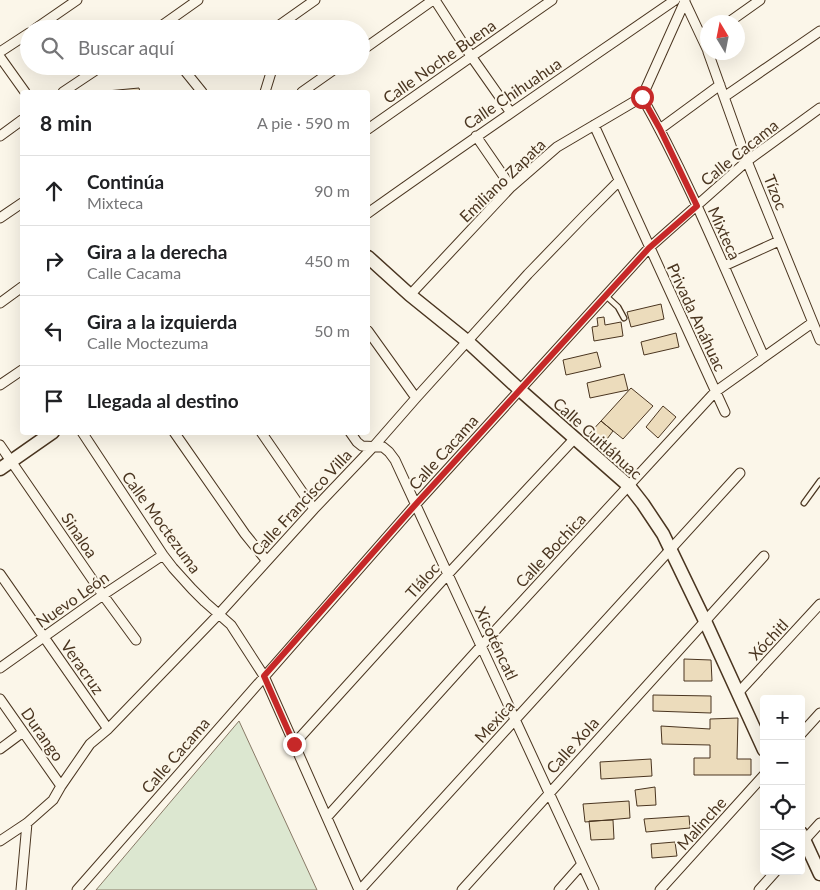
<!DOCTYPE html>
<html lang="es">
<head>
<meta charset="utf-8">
<style>
	body { margin:0; font-family:Lato,sans-serif; background:#f2f2f2; color:#202124 }
	.controls { position:absolute; right:15px; bottom:15px; display:grid; overflow:hidden; border-radius:5px; box-shadow:0 5px 20px #0002 }
	.controls button { width:45px; height:45px; display:grid; place-items:center; padding:0; border:0; border-bottom:1px solid #e0e0e0; background:#fff; color:#202124; font:25px sans-serif }
	.compass { position:absolute; left:700px; top:15px; width:45px; height:45px; border-radius:50%; background:#fff; box-shadow:0 5px 20px #0002; rotate:350deg }
	.stop { position:absolute; width:15px; height:15px; margin:-11px; border:4px solid #c62828; border-radius:50%; background:#fff }
	.stop.end { background:#c62828; border-color:#fff; box-shadow:0 1px 5px #0008 }
	.list { margin:0; padding:0; list-style:none }
	h2 { display:flex; justify-content:space-between; align-items:center; height:65px; margin:0; padding:0 20px; font-size:21px }
	h2 small { font-size:16px; font-weight:400; color:#757577 }
	.list li { display:grid; grid-template-columns:32px 1fr auto; gap:15px; align-items:center; box-sizing:border-box; height:70px; padding:0 20px; border-top:1px solid #e0e0e0 }
	.list b { display:block; font-size:19px; white-space:nowrap }
	.list p { margin:0; font-size:16px; white-space:nowrap; color:#757577 }
	.list em { font-size:16px; font-style:normal; color:#757577 }
	.icon { flex:none; width:28px; height:28px; fill:none; stroke:currentColor; stroke-width:2; stroke-linecap:round; stroke-linejoin:round }
	.map { position:relative; flex:none; width:820px; height:890px; overflow:hidden }
	.search { position:absolute; background:#fff; box-shadow:0 5px 20px #0002; left:20px; top:20px; width:350px; height:55px; display:flex; align-items:center; gap:12px; box-sizing:border-box; padding:0 18px; border-radius:28px; color:#757577; font-size:19px }
	.panel { position:absolute; background:#fff; box-shadow:0 5px 20px #0002; left:20px; top:90px; width:350px; height:345px; border-radius:5px }
	.map>svg:first-child { display:block }
	.green { fill:#dce7d0; stroke:#887966 }
	.building { fill:#ecdcbc; stroke:#4a3520 }
	.lines { fill:none; stroke-linecap:round; stroke-linejoin:round }
	.lane-casing { stroke:#4a3520; stroke-width:7 }
	.street-casing { stroke:#4a3520; stroke-width:11 }
	.secondary-casing { stroke:#4a3520; stroke-width:15 }
	.lane { stroke:#fbf6e9; stroke-width:4.5 }
	.street { stroke:#fbf6e9; stroke-width:9 }
	.secondary { stroke:#fbf6e9; stroke-width:12 }
	.route { stroke:#c62828; stroke-width:6 }
	.labels { text-anchor:middle; dominant-baseline:central; stroke-width:4; stroke-linejoin:round; paint-order:stroke }
	.street-label { font-size:16px; fill:#4a3520; stroke:#fbf6e9 }
</style>
</head>
<body>
<div class="map">
<svg width="820" height="890" viewBox="0 0 820 890">
	<rect width="100%" height="100%" fill="#fbf6e9"/>
	<path class="green" d="M239,721l78,169h-221z"/>
	<path class="building" d="M139,88l1,4h-44z
		M661,304l3,15 -33,8 -4,-15z
		M604,317l1,8 16,-3 2,14 -29,5 -2,-14 6,-1 -1,-8z
		M676,333l3,14 -35,8 -3,-13z
		M597,352l4,15 -35,8 -3,-15z
		M624,374l4,16 -38,8 -3,-15z
		M631,388l22,18 -30,33 -22,-18z
		M663,406l13,11 -18,21 -12,-11z
		M601,421l12,10 -12,16 -13,-12z
		M684,659l27,1 1,21h-28z
		M653,695l58,1v17l-58,-2z
		M738,718l-1,41h14v16h-57v-17h16v-13l-48,-1 -1,-18 49,3v-10z
		M651,759l1,17 -51,3 -1,-17z
		M655,787l1,18 -19,1 -2,-16z
		M629,801l1,17 -45,4 -2,-18z
		M689,816l1,12 -44,4 -2,-13z
		M613,820l1,19 -23,1 -2,-19z
		M675,842l2,14 -25,2 -1,-14z"/>
	<g class="lines">
		<g class="lane-casing">
			<path id="lane" d="M606,296l12,11 6,11
				M804,503l16,-22"/>
		</g>
		<g class="street-casing">
			<path id="street" d="M435,0l36,56 40,57
				M684,0l24,51
				M729,22l31,-22
				M35,29l42,-29
				M157,29l41,-29
				M274,29l41,-29
				M361,51l72,-51
				M0,52l29,-19
				M708,52l39,109 73,179
				M0,57l25,35
				M181,66l21,26
				M63,92l39,-26
				M265,92l8,-26
				M302,92l37,-26
				M642,97c47,83 83,173 122,260
				M724,97l96,-66
				M594,125l131,287
				M368,129l184,-129
				M660,129l60,-44
				M0,136l22,-16
				M476,136l35,51
				M368,213c101,-72 204,-142 307,-213
				M0,218l22,-15
				M724,266l55,-25
				M410,295l101,-108 46,-40 85,-50 43,-96
				M0,303l22,-16
				M368,331l48,67
				M0,385l22,-15
				M82,432l81,123 10,13 19,21 13,13 26,23 33,51 95,214
				M174,432l71,102 21,26
				M261,432l53,77
				M350,432l7,10 5,4 21,1 6,5 6,8 199,430
				M0,445l103,150 33,45
				M0,574l108,155
				M0,668l103,-73 60,-40
				M738,693l82,-89
				M0,699l61,87
				M801,734l19,-21
				M294,744l155,-171 126,-135
				M0,749l23,-17
				M327,817l155,-172 233,-253 97,-69
				M0,841l27,-18 26,-23 8,-14 29,-42 18,-15 110,-114 96,-106 60,-63 42,-48 112,-124 56,-58 35,-35
				M801,844l19,-21
				M21,890l6,-67
				M77,890l339,-386 233,-256 98,-87 73,-53
				M360,890l380,-417
				M462,890l302,-334
				M559,890l23,-26
				M660,890l104,-115
				M759,890l17,-19"/>
		</g>
		<g class="secondary-casing">
			<path id="secondary" d="M368,257l42,38 57,46 53,49 109,96 14,18 20,30 42,87 59,129
				M0,469l53,-37
				M801,833l19,41"/>
		</g>
		<use href="#lane" class="lane"/>
		<use href="#street" class="street"/>
		<use href="#secondary" class="secondary"/>
	</g>
	<g class="lines">
		<path class="route" d="M294,744l-30,-68 152,-172 233,-256 48,-42 -37,-77 -18,-32"/>
	</g>
	<g class="labels">
		<g class="street-label">
			<text transform="translate(439 61) rotate(-35)">Calle Noche Buena</text>
			<text transform="translate(512 93) rotate(-34)">Calle Chihuahua</text>
			<text transform="translate(739 152) rotate(-39)">Calle Cacama</text>
			<text transform="translate(502 180) rotate(-44)">Emiliano Zapata</text>
			<text transform="translate(776 192) rotate(68)">Tízoc</text>
			<text transform="translate(725 233) rotate(66)">Mixteca</text>
			<text transform="translate(697 317) rotate(65)">Privada Anáhuac</text>
			<text transform="translate(598 438) rotate(42)">Calle Cuitláhuac</text>
			<text transform="translate(443 452) rotate(-48)">Calle Cacama</text>
			<text transform="translate(301 502) rotate(-47)">Calle Francisco Villa</text>
			<text transform="translate(162 522) rotate(54)">Calle Moctezuma</text>
			<text transform="translate(80 535) rotate(56)">Sinaloa</text>
			<text transform="translate(550 550) rotate(-47)">Calle Bochica</text>
			<text transform="translate(422 580) rotate(-48)">Tláloc</text>
			<text transform="translate(72 599) rotate(-35)">Nuevo León</text>
			<text transform="translate(768 639) rotate(-47)">Xóchitl</text>
			<text transform="translate(497 643) rotate(65)">Xicoténcatl</text>
			<text transform="translate(83 667) rotate(55)">Veracruz</text>
			<text transform="translate(494 721) rotate(-48)">Mexica</text>
			<text transform="translate(43 734) rotate(55)">Durango</text>
			<text transform="translate(572 745) rotate(-48)">Calle Xola</text>
			<text transform="translate(175 755) rotate(-49)">Calle Cacama</text>
			<text transform="translate(701 823) rotate(-48)">Malinche</text>
		</g>
	</g>
</svg>
<div class="controls">
<button>+</button>
<button>−</button>
<button><svg class="icon" aria-label="locate" viewBox="0 0 24 24"><circle cx="12" cy="12" r="6"/><path d="M12 2v4M12 18v4M2 12h4M18 12h4"/></svg></button>
<button><svg class="icon" aria-label="layers" viewBox="0 0 24 24"><path d="M12 4l9 5-9 5-9-5zM3 14l9 5 9-5"/></svg></button>
</div>
<svg class="compass" viewBox="-18 -18 36 36"><path d="M0-13l5 13h-10z" fill="#e53935"/><path d="M0 13l5-13h-10z" fill="#757577"/></svg>
<div class="stop" style="left:642px;top:97px"></div>
<div class="stop end" style="left:294px;top:744px"></div>
<div class="search"><svg class="icon" aria-label="search" viewBox="0 0 24 24"><circle cx="10" cy="10" r="6"/><path d="M15 15l6 6"/></svg>Buscar aquí</div>
<section class="panel">
<h2>8 min<small>A pie · 590 m</small></h2>
<ul class="list">
<li><svg class="icon" aria-label="ahead" viewBox="0 0 24 24"><path d="M12 20V5M6 11l6-6 6 6"/></svg><div><b>Continúa</b><p>Mixteca</p></div><em>90 m</em></li>
<li><svg class="icon" aria-label="right" viewBox="0 0 24 24"><path d="M7 20v-9h11M14 6l5 5-5 5"/></svg><div><b>Gira a la derecha</b><p>Calle Cacama</p></div><em>450 m</em></li>
<li><svg class="icon" aria-label="left" viewBox="0 0 24 24"><path d="M17 20v-9H6M10 6l-5 5 5 5"/></svg><div><b>Gira a la izquierda</b><p>Calle Moctezuma</p></div><em>50 m</em></li>
<li><svg class="icon" aria-label="arrive" viewBox="0 0 24 24"><path d="M6 21V4h12l-3 4 3 4H6"/></svg><div><b>Llegada al destino</b></div></li>
</ul>
</section>
</div>
</body>
</html>
